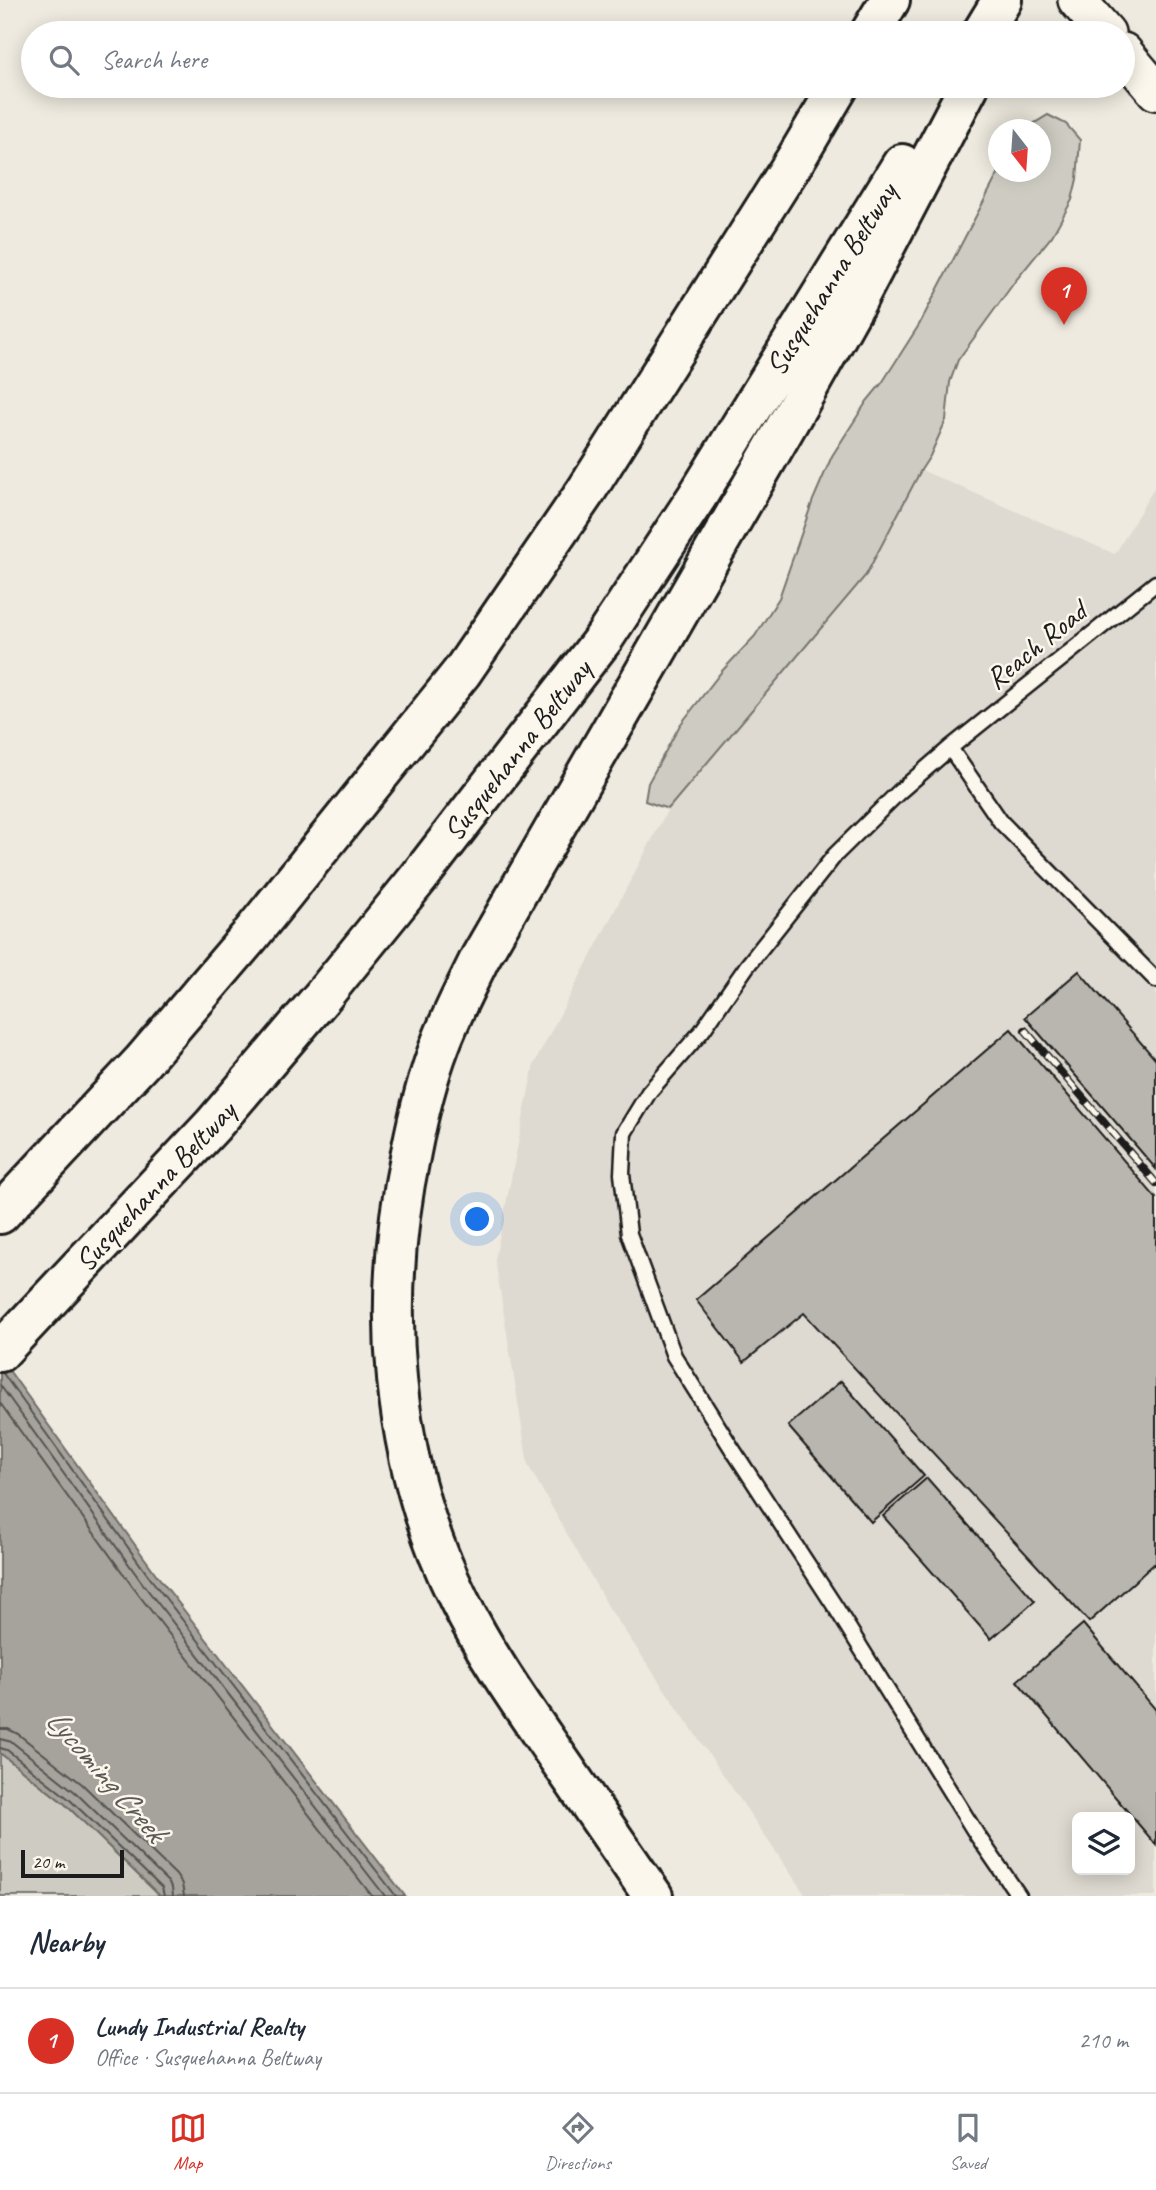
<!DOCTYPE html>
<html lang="en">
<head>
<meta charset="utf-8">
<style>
	body { margin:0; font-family:Caveat,sans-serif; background:#f2f2f3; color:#1f2937 }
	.controls { position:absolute; right:21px; bottom:21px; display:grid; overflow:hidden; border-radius:10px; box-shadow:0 4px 18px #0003 }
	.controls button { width:63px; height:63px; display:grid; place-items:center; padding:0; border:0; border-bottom:2px solid #e0e1e3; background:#fff; color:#1f2937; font:35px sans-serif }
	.compass { position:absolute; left:988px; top:119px; width:63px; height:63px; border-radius:50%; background:#fff; box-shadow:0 4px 18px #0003; rotate:163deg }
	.scale { position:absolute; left:21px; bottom:18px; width:103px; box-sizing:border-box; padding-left:7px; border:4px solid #1c1c1c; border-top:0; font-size:19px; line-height:24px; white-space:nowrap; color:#1c1c1c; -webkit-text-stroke:5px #fbf7ec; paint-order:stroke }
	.you { position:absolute; left:478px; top:1220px; width:24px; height:24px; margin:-18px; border:5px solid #fff; border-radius:50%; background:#1a73e8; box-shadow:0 0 0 10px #1a73e833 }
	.badge { display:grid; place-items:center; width:46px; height:46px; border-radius:50%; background:#d93025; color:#fff; font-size:23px; font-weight:700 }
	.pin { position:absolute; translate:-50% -58px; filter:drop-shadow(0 2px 4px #0008) }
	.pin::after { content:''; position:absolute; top:37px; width:24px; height:21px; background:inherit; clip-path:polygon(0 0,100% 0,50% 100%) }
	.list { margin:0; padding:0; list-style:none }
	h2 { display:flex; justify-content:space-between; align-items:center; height:91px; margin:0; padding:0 28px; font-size:30px }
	h2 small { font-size:23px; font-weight:400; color:#747a83 }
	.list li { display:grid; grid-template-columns:46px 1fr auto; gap:21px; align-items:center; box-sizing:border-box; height:105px; padding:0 28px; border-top:2px solid #e0e1e3 }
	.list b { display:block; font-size:26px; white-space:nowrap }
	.list p { margin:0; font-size:23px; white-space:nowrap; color:#747a83 }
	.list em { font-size:23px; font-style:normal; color:#747a83 }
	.icon { flex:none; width:38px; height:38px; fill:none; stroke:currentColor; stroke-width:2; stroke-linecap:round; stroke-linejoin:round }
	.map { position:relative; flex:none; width:1156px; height:1896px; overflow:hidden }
	.search { position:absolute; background:#fff; box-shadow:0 4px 18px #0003; left:21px; right:21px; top:21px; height:77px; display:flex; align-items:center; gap:18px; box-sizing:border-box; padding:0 24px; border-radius:38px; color:#747a83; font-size:26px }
	.sheet { height:196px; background:#fff }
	nav { display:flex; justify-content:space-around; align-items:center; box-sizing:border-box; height:98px; border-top:2px solid #e0e1e3; background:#fff; font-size:19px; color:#747a83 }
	nav a { display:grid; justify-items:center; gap:4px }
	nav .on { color:#d93025 }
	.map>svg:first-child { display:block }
	.built { fill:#dedad1; fill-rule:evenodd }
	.green { fill:#ceccc2; stroke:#75746f; stroke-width:2 }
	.water { fill:#a6a39d; stroke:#6f6d69; stroke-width:2 }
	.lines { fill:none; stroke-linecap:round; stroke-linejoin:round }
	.shore { stroke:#535250; stroke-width:2 }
	.building { fill:#b9b6af; stroke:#1c1c1c; stroke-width:2 }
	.lane-casing { stroke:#1c1c1c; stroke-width:19 }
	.secondary-casing { stroke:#1c1c1c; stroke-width:42 }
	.highway-casing { stroke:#1c1c1c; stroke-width:44 }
	.lane { stroke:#fbf7ec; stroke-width:14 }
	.secondary { stroke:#fbf7ec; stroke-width:37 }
	.highway { stroke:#fbf7ec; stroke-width:38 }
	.rail-casing { stroke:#1c1c1c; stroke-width:8 }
	.rail { stroke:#fbf7ec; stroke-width:5; stroke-dasharray:16; stroke-linecap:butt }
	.labels { text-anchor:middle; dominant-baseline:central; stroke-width:5; stroke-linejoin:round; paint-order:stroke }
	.street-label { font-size:30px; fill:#1c1c1c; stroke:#fbf7ec }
	.water-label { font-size:32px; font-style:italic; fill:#5a5956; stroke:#fbf7ec }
</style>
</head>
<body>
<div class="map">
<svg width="1156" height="1896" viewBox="0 0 1156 1896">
	<rect width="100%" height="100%" fill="#eeeadf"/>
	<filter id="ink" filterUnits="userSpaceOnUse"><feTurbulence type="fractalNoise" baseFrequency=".0143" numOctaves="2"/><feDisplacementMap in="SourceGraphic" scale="14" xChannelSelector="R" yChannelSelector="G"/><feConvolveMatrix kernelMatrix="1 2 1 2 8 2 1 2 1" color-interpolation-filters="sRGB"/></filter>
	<g filter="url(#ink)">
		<path class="built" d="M921,470l194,84 41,-69v1411h-350l-197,-288 -81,-143 -33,-206 39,-195 134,-255 198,-234zM1077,1817h53v53h-53z"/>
		<path class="green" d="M1048,115l18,9 14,16 -3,39 -5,21 -20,36 -36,44 -58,80 -8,22 -4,38 -16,36 -9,14 -55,105 -198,234 -23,-8 3,-18 32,-58 42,-54 33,-35 24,-38 34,-98 19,-44 35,-55 15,-18 37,-58 80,-153h41v-42l-15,-1z
			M0,1753l65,51 95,92h-160z"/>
		<path class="water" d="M0,1358l156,216 249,322h-245l-95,-92 -65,-51z"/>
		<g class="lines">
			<path class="shore" d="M2,1372l148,206 246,318
				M0,1385l143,199 242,312
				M0,1403l135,187 237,306
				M0,1729h8l10,5 64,50 94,91 6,9 2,12
				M0,1739l12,3 63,50 93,90 4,6 1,8
				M0,1748l7,2 62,49 93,89 2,8"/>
		</g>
		<path class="building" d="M1079,971l77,89v109l-131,-152z
			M1011,1029l145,169v369l-2,-3 -65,58 -285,-309 -60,49 -48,-62z
			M841,1381l83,95 -53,46 -83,-96z
			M927,1478l108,123 -44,38 -108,-123z
			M1083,1624l73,86v135l-139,-164z"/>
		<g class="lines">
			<g class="lane-casing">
				<path id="lane" d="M950,748l51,74 155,158
					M1019,1896l-42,-61 -141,-227 -105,-161 -57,-91 -45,-122 -7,-60 2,-41 25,-41 53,-61 45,-65 88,-111 64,-63 51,-44 206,-165"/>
			</g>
			<g class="secondary-casing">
				<path id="secondary" d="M1077,0l29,33
					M1123,52l33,39"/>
			</g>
			<g class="highway-casing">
				<path id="highway" d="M870,33l20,-33
					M982,33l20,-33
					M0,1214l142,-152 107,-125 213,-265 124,-181 211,-334 42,-71
					M0,1352l213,-227 109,-128 98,-121 184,-238 94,-143 204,-331
					M653,1896c-34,-49 -68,-99 -102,-148 -33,-48 -66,-95 -92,-148 -69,-140 -80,-297 -48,-448 7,-36 16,-73 29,-107 11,-30 26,-58 40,-87l324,-563 50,-89 115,-220"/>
			</g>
			<use href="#lane" class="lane"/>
			<use href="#secondary" class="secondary"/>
			<use href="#highway" class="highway"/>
			<g class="rail-casing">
				<path id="rail" d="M1025,1030l131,153"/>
			</g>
			<use href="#rail" class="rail"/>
		</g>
	</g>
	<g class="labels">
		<g class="street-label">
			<text transform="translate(831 279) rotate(-58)">Susquehanna Beltway</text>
			<text transform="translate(1036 645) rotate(-39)">Reach Road</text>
			<text transform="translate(517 750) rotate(-52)">Susquehanna Beltway</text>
			<text transform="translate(155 1186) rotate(-47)">Susquehanna Beltway</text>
		</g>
		<g class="water-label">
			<text transform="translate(106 1775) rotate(49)">Lycoming Creek</text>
		</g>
	</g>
</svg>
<div class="controls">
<button><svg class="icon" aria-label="layers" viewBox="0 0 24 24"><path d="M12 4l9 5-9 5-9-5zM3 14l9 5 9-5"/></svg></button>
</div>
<svg class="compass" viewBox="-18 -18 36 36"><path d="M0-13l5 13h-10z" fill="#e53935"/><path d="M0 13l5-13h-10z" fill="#747a83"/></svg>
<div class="scale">20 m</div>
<div class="you"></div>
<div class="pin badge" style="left:1064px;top:325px">1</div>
<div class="search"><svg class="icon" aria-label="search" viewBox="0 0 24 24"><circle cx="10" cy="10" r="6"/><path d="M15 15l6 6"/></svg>Search here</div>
</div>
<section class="sheet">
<h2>Nearby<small></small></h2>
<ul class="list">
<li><span class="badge">1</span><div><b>Lundy Industrial Realty</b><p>Office · Susquehanna Beltway</p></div><em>210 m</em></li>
</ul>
</section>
<nav>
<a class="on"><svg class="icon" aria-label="map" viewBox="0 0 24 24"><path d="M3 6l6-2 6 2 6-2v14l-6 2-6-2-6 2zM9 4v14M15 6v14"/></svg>Map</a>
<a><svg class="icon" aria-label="directions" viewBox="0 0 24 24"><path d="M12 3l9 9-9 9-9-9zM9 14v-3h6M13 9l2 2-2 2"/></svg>Directions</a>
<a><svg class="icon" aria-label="saved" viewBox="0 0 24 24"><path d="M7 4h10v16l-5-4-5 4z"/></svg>Saved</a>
</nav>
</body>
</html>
